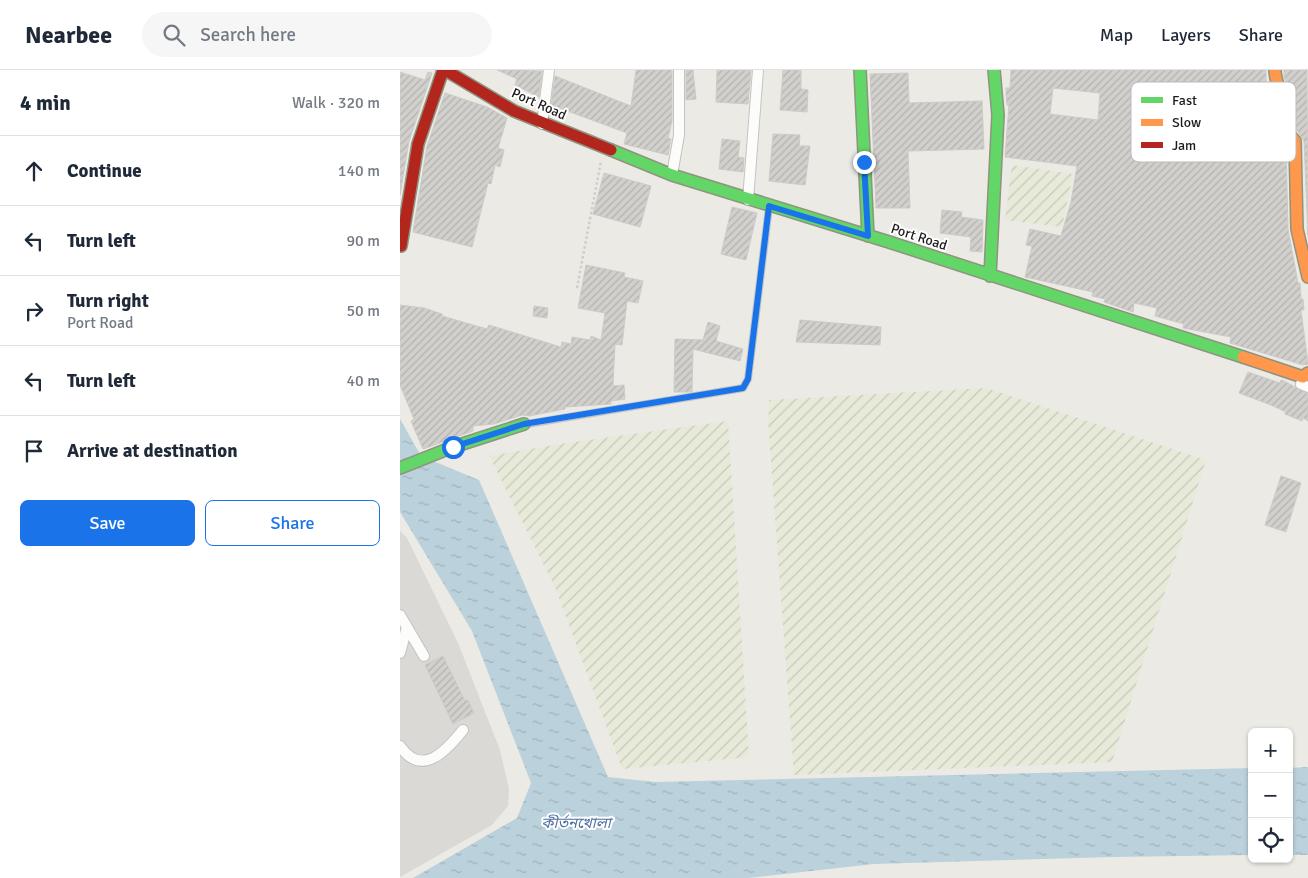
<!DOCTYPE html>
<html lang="en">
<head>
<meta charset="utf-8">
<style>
	body { margin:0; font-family:Signika,"Noto Sans Bengali",sans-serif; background:#f6f6f7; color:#1f2937 }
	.controls { position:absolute; right:15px; bottom:15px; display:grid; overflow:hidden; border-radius:8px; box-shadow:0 1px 4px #0004 }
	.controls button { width:45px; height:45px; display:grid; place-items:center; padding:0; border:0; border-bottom:1px solid #e0e1e3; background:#fff; color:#1f2937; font:25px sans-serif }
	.stop { position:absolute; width:15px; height:15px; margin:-11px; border:4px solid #1a73e8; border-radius:50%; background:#fff }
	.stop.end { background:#1a73e8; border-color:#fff; box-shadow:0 1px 5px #0008 }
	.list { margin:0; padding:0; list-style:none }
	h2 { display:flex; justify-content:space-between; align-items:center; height:65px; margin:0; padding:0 20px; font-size:21px }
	h2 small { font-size:16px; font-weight:400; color:#747a83 }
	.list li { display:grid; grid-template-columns:32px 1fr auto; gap:15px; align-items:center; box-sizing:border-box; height:70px; padding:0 20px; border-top:1px solid #e0e1e3 }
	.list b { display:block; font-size:19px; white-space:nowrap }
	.list p { margin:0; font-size:16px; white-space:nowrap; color:#747a83 }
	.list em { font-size:16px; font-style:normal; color:#747a83 }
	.actions { display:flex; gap:10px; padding:15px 20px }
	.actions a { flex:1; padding:11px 0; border:1px solid #1a73e8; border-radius:8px; text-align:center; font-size:18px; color:#1a73e8 }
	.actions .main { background:#1a73e8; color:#fff }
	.icon { flex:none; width:28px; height:28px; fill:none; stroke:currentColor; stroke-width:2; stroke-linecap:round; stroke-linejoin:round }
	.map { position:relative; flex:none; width:908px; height:808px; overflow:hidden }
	header { display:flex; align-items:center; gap:30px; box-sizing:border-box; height:70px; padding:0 25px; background:#fff; border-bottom:1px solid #e0e1e3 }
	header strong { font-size:24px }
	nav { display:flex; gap:28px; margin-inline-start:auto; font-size:18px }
	.search { width:350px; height:45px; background:#f6f6f7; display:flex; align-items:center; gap:12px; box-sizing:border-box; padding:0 18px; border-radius:28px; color:#747a83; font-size:19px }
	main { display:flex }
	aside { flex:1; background:#fff }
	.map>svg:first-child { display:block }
	.residential { fill:#dad9d6 }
	.farmland { fill:url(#farmland-furrows) }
	.water { fill:url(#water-ripples) }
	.building { fill:url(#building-hatch); stroke:#cecbc7; fill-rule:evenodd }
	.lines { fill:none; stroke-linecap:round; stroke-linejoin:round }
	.lane-casing { stroke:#c3c3c1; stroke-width:8 }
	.street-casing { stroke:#c3c3c1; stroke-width:12 }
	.fast-casing { stroke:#8f937f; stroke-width:14 }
	.slow-casing { stroke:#8f937f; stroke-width:14 }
	.jam-casing { stroke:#8f937f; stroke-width:14 }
	.path { stroke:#d4cac6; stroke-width:2.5; stroke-dasharray:2.5 2.5; stroke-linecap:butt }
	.lane { stroke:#fcfcfb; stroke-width:5 }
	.street { stroke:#fcfcfb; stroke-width:10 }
	.fast { stroke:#63d668; stroke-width:11 }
	.slow { stroke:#ff974d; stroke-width:11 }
	.jam { stroke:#b3261e; stroke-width:11 }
	.route { stroke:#1a73e8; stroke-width:6 }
	.labels { text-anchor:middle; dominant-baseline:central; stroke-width:4; stroke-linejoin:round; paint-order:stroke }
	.street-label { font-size:14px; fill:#1c1c1c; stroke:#fff }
	.water-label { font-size:15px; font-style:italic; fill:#5170a4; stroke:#fff }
	.key { fill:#fff; stroke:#bbb; stroke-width:1 }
	.key-label { font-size:14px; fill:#1c1c1c }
</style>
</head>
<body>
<header>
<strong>Nearbee</strong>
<div class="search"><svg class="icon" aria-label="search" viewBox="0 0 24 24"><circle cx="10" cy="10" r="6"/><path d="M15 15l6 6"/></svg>Search here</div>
<nav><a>Map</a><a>Layers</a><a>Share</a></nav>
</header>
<main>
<aside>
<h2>4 min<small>Walk · 320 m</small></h2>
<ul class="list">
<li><svg class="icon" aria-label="ahead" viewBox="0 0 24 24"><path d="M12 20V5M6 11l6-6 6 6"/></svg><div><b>Continue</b></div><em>140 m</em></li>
<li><svg class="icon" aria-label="left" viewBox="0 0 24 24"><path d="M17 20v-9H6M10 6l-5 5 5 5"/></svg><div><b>Turn left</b></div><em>90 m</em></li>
<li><svg class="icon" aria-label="right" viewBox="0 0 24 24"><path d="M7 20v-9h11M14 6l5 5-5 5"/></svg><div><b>Turn right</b><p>Port Road</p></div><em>50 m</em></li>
<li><svg class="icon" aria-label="left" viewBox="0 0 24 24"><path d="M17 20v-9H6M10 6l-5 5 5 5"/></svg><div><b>Turn left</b></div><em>40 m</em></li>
<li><svg class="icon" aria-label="arrive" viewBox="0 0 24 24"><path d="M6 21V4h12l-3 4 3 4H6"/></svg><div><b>Arrive at destination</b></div></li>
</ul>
<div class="actions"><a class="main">Save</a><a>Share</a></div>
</aside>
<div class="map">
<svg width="908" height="808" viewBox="0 0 908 808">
	<defs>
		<pattern id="farmland-furrows" width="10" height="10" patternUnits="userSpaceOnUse" patternTransform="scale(1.25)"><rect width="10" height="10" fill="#e8ead9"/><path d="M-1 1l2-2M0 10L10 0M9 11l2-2" fill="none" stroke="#c6c8ba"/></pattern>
		<pattern id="water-ripples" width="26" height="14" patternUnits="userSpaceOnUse" patternTransform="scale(1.25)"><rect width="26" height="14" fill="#bbd1db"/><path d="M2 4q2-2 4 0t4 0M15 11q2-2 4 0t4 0" fill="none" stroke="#a0b3bb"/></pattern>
		<pattern id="building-hatch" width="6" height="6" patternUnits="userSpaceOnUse" patternTransform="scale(1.25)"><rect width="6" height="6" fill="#d1d0cc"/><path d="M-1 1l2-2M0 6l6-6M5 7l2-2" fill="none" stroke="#b3b2af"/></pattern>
	</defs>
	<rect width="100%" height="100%" fill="#ebeae5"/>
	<path class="residential" d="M0,461l7,7 51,105 42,107 9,39 -1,17 -16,19 -92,52z"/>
	<path class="farmland" d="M612,95l61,9 -11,53 -57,-7z
		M586,318l220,72 -94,302 -318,13 -26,-354 1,-21z
		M328,351l21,336 -127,12 -67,-182 -66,-131 71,-12z"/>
	<path class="water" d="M0,349l21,37 58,24 129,297 47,5 597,-14v87l-139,2 -239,7 -126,14h-335l104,-60 14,-35 -59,-152 -72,-119z
		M908,697v88h-19v-87z"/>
	<path class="building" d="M97,0l45,1 -3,26 -24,-12 2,-6z
		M236,0h36v51l-4,17 3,1 -3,16 -44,-11 3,-11 -76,-28 4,-29 76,30z
		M286,0h7l3,29 -10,1z
		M317,0h34l-3,34 -32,-2z
		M383,0h18v19l7,1 -1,22 -27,-2z
		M611,0h255v12l8,21 3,31 9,11 2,84 10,54h2l1,16h2l1,11h-3l7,54 -5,1 -73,-22 1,-6 -48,-9 1,-4 -29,-8 2,-8 -23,-5 -1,9 -29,-10 1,-3 -13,-3 1,-4 -68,-15 7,-31 -6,-1 4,-16 31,7 10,-34 6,-36 -72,-9 4,-52h-2l-1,-11v-6h4zM653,18l47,5 -2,27 -48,-6z
		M884,0h23l1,165 -4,-94 -9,-14 -3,-29 -8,-21z
		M0,2l25,8 3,-8 4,1 -23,68 -9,54z
		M508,3l1,30 73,-2 2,48 -76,2 2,57h-34l-6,-134z
		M45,23l42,14 20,11 -9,30 6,2 -4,17 -5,-2 -4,19 -3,-1 -16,64 -59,-15 14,-86z
		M373,64l27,1 -1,11h11l-5,39 -36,-4z
		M322,69l18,2 -2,16 6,1 -1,14 -24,-3z
		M204,103l47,13 -11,41 -47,-13z
		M332,137l25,6 -11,47 -25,-6z
		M542,140l20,2 -1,5 22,3 -1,32 -12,-1 1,-14 -31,-4z
		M186,195l39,8 -1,4 19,4 -5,22 -11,-2 -5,44 -7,-1 -2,42 11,-1 1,14 -14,2v3l-46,3v2l-36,7 -7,-1 -28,9 -21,2v5l-50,18 -12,-28 3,-2 -14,-34v-80l24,3 18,6v2l45,13 2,-4 72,22 1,-5 9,2 1,-7 18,3 1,-4 10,4 4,-27 -27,-5z
		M134,236l14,2 -1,10 -14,-2z
		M400,250l81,7 -1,18 -84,-3z
		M308,252l12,4 -4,15 27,8 -3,12 -47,-12 -1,43h-18l1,-53 28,1z
		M848,302l32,11 1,-3 3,1 24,13v27l-5,-3 -1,3 -17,-7 1,-2 -15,-7 -32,-12z
		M881,406l20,7 -15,49 -21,-7z
		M43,586l22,45 3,-1 6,13 -21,11 -28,-59z"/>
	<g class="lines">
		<g class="lane-casing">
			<path id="lane" d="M127,354l216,-36 5,-9 21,-172"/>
		</g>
		<g class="street-casing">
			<path id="street" d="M142,54l7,-54
				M272,105l7,-40v-65
				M348,130l10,-130
				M903,307l-2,7 7,3
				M0,545l24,41
				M0,583l7,-26
				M0,676c22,32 46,5 63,-16"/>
		</g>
		<g class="fast-casing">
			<path id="fast" d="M460,0l8,166
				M211,80l61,25 217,67 354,115
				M590,206l8,-161 -4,-45
				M0,398l53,-21 71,-23"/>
		</g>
		<g class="slow-casing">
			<path id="slow" d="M875,0c0,12 6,20 8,31 3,18 -3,25 12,40l2,88 11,48
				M843,287l60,20 5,-4"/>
		</g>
		<g class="jam-casing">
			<path id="jam" d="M45,0l69,41 97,39
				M1,176l17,-102 25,-74"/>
		</g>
		<path class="path" d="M177,218l24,-127"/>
		<use href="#lane" class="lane"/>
		<use href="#street" class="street"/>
		<use href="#fast" class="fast"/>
		<use href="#slow" class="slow"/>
		<use href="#jam" class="jam"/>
	</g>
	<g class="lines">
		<path class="route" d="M53,377l71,-23 219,-36 5,-9 21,-173 99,30 -4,-74"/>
	</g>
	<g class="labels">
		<g class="street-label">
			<text transform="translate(139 34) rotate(24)">Port Road</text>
			<text transform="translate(519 167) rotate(18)">Port Road</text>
		</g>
		<g class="water-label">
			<text x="176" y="753">কীর্তনখোলা</text>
		</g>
	</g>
	<rect x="731" y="12" width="165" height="80" rx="8" class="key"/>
	<rect x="741" y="27" width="22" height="6" fill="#63d668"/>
	<rect x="741" y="49" width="22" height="7" fill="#ff974d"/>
	<rect x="741" y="72" width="22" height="6" fill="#b3261e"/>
	<g class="key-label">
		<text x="772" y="35">Fast</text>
		<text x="772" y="57">Slow</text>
		<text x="772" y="80">Jam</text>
	</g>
</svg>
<div class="controls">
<button>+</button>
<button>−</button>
<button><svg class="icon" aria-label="locate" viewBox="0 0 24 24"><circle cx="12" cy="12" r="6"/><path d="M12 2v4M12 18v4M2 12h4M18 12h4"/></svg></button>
</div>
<div class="stop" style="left:53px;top:377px"></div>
<div class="stop end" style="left:464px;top:92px"></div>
</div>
</main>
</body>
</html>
